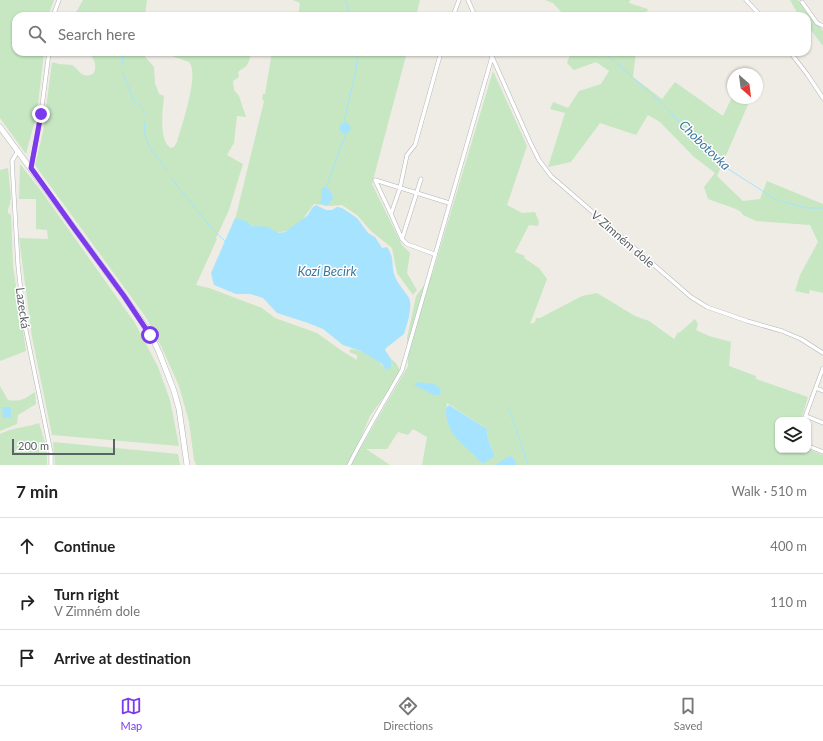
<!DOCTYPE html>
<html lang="en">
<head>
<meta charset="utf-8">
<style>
	body { margin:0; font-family:Lato,sans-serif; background:#f6f6f6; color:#222 }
	.controls { position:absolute; right:12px; bottom:12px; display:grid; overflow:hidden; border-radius:8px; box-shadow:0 1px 3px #0004 }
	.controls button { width:36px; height:36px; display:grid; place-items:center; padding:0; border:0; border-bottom:1px solid #e0e0e0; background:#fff; color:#222; font:20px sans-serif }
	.compass { position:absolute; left:727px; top:68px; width:36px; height:36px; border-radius:50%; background:#fff; box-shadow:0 1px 3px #0004; rotate:152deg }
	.scale { position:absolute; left:12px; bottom:10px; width:103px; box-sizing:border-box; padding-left:4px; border:2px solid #5d6266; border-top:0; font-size:11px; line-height:14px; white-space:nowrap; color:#5d6266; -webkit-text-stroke:3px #fff; paint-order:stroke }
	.stop { position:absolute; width:12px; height:12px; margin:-9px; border:3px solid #7c3aed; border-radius:50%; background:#fff }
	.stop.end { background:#7c3aed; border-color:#fff; box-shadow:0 1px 4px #0008 }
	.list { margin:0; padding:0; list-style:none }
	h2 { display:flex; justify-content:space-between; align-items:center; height:52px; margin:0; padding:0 16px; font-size:17px }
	h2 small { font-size:13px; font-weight:400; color:#767676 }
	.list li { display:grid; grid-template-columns:26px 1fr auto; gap:12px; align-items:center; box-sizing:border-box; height:56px; padding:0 16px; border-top:1px solid #e0e0e0 }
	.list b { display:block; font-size:15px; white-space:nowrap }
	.list p { margin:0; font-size:13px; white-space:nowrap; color:#767676 }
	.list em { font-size:13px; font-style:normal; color:#767676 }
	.icon { flex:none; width:22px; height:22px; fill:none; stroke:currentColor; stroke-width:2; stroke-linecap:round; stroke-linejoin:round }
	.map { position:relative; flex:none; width:823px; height:465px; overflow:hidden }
	.search { position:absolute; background:#fff; box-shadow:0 1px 3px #0004; left:12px; right:12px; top:12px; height:44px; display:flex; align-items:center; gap:10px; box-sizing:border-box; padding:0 14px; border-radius:12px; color:#767676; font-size:15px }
	.sheet { height:220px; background:#fff }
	nav { display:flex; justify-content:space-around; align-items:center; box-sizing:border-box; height:56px; border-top:1px solid #e0e0e0; background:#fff; font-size:11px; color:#767676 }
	nav a { display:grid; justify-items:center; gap:2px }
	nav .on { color:#7c3aed }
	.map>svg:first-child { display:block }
	.green { fill:#c6e7c2; fill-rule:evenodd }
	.water { fill:#a6e3ff }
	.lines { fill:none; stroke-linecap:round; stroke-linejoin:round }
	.stream { stroke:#a6e3ff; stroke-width:1 }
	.street-casing { stroke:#b3b6ba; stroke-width:4.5 }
	.secondary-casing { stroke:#b2b6ba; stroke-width:6 }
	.street { stroke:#fff; stroke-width:3.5 }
	.secondary { stroke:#fff; stroke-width:5 }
	.route { stroke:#7c3aed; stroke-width:5 }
	.labels { text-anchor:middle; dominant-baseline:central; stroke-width:3; stroke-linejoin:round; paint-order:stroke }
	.street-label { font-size:12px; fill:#5d6266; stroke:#fff }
	.water-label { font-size:13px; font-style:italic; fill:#3c79a0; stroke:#fff }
</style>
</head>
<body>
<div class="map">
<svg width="823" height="465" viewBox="0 0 823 465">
	<rect width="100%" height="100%" fill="#efece5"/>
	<path class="green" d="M0,0h54l-6,16h-32v36h28l-7,61 -11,41 -26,-36z
		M83,0h64l-2,16h-71z
		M293,0h127l-4,16h-118l2,-13z
		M545,0h85l-1,3 19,6 -3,7h-80l-12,-13z
		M790,0h8l25,31v15l-16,-21v-9h-8z
		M88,52h53l13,15 1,16 4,11 5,2c-1,12 -6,45 7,52l3,-1 3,-5c4,-15 23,-68 12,-80l-17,-6 -2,-4h81c0,4 -2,10 -4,13 -2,3 -6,4 -9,7l1,5 -6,4 1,9 5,6 7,21 -9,-1 -3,27 -7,12 16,9 -14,46 -13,28 1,1 -21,46 13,3 53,20 13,10 42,15 25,18 15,9v-5l-8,-3 2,-3c12,1 27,9 34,20l7,-3 -1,-7 5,4 4,7 -11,20 -19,26 -12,29 3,2 47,-81 -1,-28 9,-42 16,-21 61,-204 34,75 -20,59 15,8 13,-1 4,10 -1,4 -9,-1 -14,27 10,4 -1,2 15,10 8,11 -17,45 5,-2 1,-4h4l42,-22 15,-3 38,23 14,5 25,18 4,-7 1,1 16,-14 3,5 -2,6 13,6 22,6 -2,24 27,10v3l52,18 -7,23h-23v30l30,-1 15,6v10h-401l5,-28 -14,-8 -5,6 -10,-3 -11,17h-21l24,16h-194l-2,-5 -5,-38 -10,-36 -17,-38 -17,-32 -110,-151 8,-33 9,-70 7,2 13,1c9,6 9,14 21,9 5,-8 1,-16 -5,-22zM447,403l40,26 1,10 6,15 -12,10c-16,-20 -40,-30 -35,-61z
		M272,52h135l-35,132 30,61 8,8 -3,20 10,17 -4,5 -16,-22 -5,-25 -21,-17 -14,-16 -15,-10 -12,1 -16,-2 -15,20 -12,7 -11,2 -41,-13 29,-119 -2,-2 1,-5h2z
		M571,52h65l-3,25 29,22 13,-17 48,34 10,-21v3h12l5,2 -33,76 26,25 17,-2 7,-18 56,23v89l-13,-3 -1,4 -14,-3 5,-16 18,-33 -8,-17 -54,-4 -13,-6 -2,-3 -5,-3 -28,-10 -4,-12 11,-14 -21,-16 -34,-35 -12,-7 -12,20 -36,-12 -29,39 -23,5 17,-54 -15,-4 3,-7 15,6 11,-17 22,-7 8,-13 -13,-9 -22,8 -7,-7z
		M20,164l22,28 93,131 23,44 12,33 9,46 -127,-11 -20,-98 -13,-99 29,1 -1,-9 -11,-1v-30h-17z
		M8,168l3,31 -1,2c1,3 -3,7 -2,12l3,2 2,51 5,33 1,2 7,50 -26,10v-191z
		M0,386l8,14c13,2 16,-1 27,-8l1,12 -18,11 -1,9 -17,7z
		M39,423l8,26v16h-47v-31c13,-7 26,-6 39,-11z
		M53,442l125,12 2,11h-125z"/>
	<path class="water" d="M339.5 128a5.5 5.5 0 1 1 11 0a5.5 5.5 0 1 1-11 0Z
		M324,187l5,2 4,8 -1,3 -5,6 -4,-1 -3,-3 2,-5 -1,-7z
		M316,205l10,5h6l5,-3 5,1 15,10 11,15 7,4 7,11 5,-1c8,12 4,16 7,27 3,9 10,16 15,24 4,8 -2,27 -5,36l-18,14 -1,2 6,9 1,7 -4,3h-3l-3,-5 -8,-5 -13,-8 -18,-6 -20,-16 -15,-6 -31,-10 -14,-15 -13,-4h-14l-22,-9 -3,-12 24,-55 11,3 6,5 17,1 9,6 7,-1 23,-17 4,-7z
		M418,382c9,2 15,0 22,6l1,5 -3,2h-4l-20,-10z
		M449,405l38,24 1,10 6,15v3l-12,7c-15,-19 -37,-27 -36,-56z
		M2,407h9v10l-8,1z
		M510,456l5,4 1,5h-21z"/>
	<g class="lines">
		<path class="stream" d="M345,0l6,16
			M122,52l1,13
			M604,52l62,55 17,19 39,39 53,34 12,4 20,5h16
			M123,73l10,26 11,12v4
			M145,122c-5,18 12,34 22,48
			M344,122l12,-53 2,-17
			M171,178l42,52 12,11
			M326,188l20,-55
			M509,409l19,56"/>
		<g class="street-casing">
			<path id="street" d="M468,0l7,16
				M746,0l15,16
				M802,2l15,21 6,3
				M53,16l6,-16
				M453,16l6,-16
				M490,52l39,88 10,20 12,16 140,121 16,10 40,14 35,10 19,8 22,14
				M790,52l17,22 16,24
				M18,151l-6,10 6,104 6,56 27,132v12
				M31,168l10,-54 8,-62
				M391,214l-16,-34 74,23
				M402,239l19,-60
				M434,254l-27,-10 -5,-5 -11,-25 9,-26 7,-33 8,-10 26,-93
				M816,388l7,3
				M806,416l17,7
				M804,420l19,-52
				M808,446l15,6
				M349,465c16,-32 35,-63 53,-95l90,-313"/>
		</g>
		<g class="secondary-casing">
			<path id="secondary" d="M0,127l124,169 27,39 8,17 15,39 5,18 8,56"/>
		</g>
		<use href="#street" class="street"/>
		<use href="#secondary" class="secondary"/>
	</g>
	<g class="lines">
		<path class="route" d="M41,114l-10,54 43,60 50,68 26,39"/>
	</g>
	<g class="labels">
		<g class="street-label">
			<text transform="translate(623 239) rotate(41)">V Zimném dole</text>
			<text transform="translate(23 308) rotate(82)">Lazecká</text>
		</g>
		<g class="water-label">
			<text transform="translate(705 145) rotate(44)">Chobotovka</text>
			<text x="327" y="271">Kozí Becirk</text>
		</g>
	</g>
</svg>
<div class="controls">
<button><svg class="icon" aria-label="layers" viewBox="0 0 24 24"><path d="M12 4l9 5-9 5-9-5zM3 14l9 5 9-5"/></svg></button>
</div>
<svg class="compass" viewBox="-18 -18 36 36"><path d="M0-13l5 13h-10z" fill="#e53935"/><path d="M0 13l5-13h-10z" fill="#767676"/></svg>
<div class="scale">200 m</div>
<div class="stop" style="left:150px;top:335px"></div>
<div class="stop end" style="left:41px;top:114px"></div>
<div class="search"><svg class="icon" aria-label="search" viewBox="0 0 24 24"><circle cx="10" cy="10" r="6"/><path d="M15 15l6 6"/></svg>Search here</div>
</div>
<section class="sheet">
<h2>7 min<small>Walk · 510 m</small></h2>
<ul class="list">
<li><svg class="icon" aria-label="ahead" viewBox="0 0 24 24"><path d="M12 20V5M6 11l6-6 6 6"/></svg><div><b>Continue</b></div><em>400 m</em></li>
<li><svg class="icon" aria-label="right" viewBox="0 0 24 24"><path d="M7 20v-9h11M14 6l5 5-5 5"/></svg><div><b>Turn right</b><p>V Zimném dole</p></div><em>110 m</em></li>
<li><svg class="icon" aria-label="arrive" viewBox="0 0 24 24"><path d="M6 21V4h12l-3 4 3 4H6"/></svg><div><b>Arrive at destination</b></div></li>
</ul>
</section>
<nav>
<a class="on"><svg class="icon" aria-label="map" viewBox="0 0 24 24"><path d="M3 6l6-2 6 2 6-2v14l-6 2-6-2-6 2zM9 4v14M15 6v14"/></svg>Map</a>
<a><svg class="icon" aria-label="directions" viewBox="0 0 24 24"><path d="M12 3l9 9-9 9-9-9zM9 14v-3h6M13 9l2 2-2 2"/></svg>Directions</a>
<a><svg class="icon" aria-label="saved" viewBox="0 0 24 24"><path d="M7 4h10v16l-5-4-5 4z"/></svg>Saved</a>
</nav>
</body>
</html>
